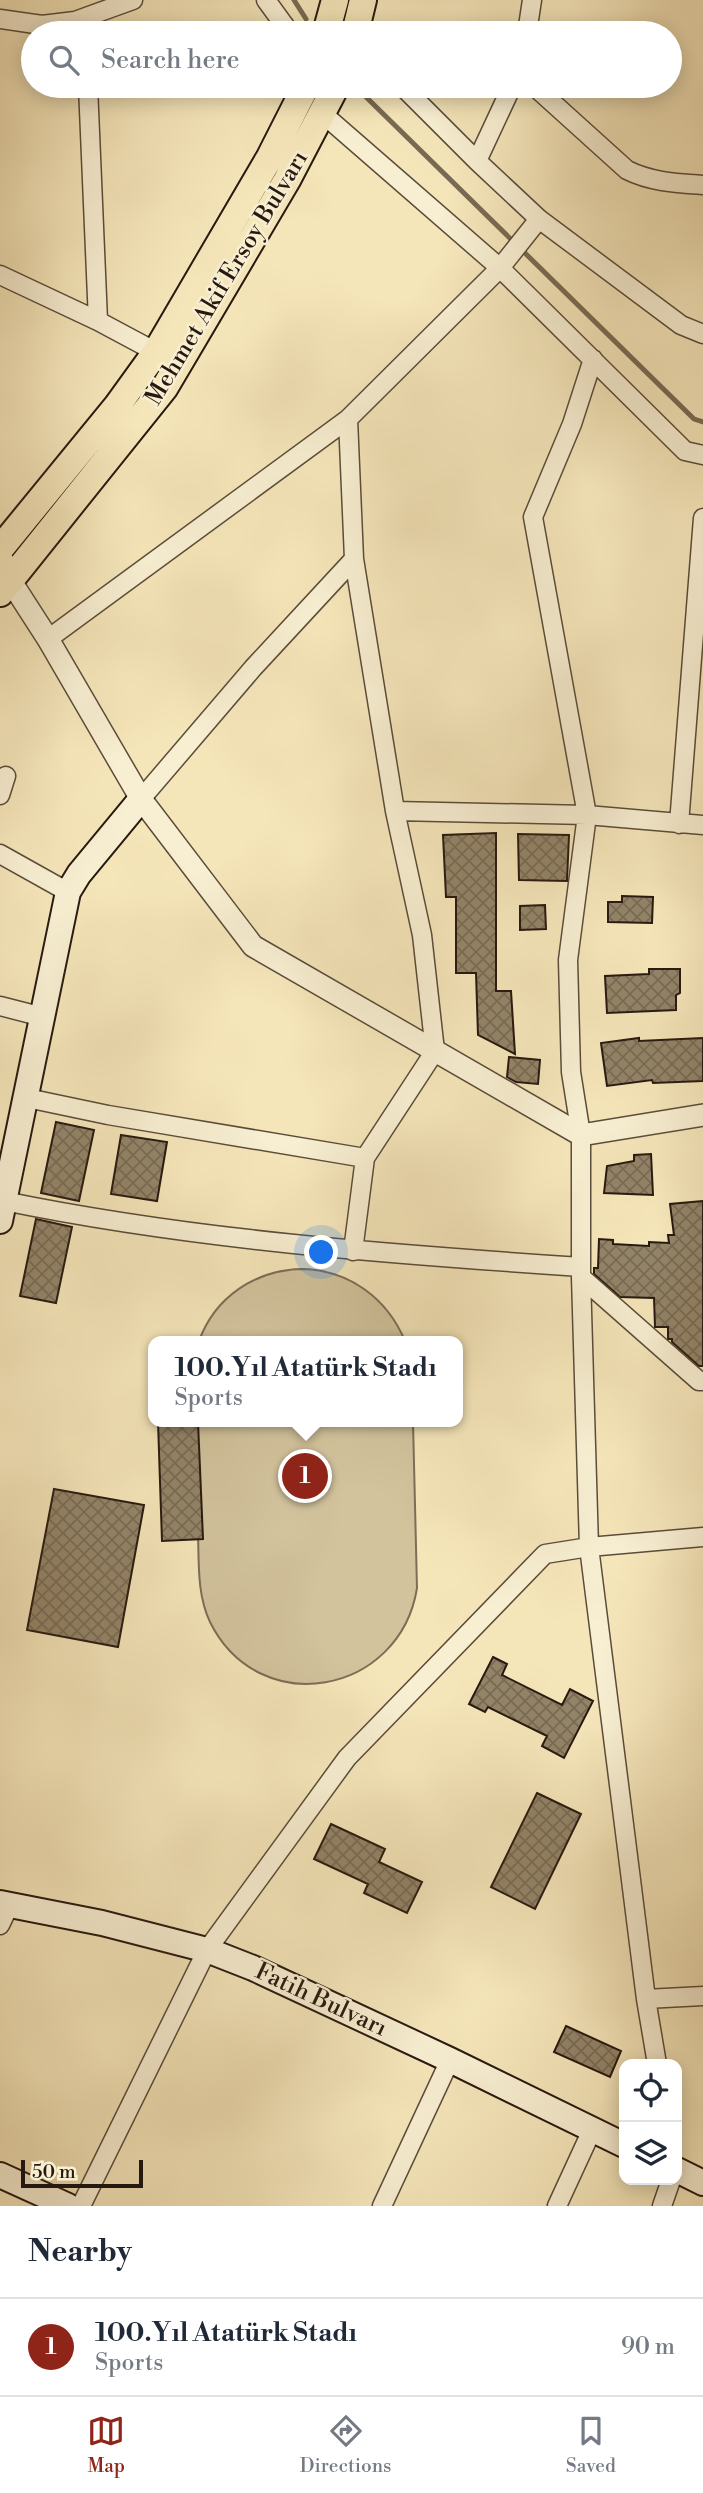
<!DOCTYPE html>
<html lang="en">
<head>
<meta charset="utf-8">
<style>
	body { margin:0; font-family:"Libre Bodoni",serif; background:#f6f6f7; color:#1f2937 }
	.controls { position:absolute; right:21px; bottom:21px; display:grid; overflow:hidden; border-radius:14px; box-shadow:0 4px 18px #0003 }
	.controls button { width:63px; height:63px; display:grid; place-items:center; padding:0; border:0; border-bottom:2px solid #e0e1e3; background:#fff; color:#1f2937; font:35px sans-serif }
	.scale { position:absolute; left:21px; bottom:18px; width:122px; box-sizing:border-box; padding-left:7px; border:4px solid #281910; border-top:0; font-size:19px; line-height:24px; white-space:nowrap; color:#281910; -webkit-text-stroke:5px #f8efd2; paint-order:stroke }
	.you { position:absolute; left:322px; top:1253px; width:24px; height:24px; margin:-18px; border:5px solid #fff; border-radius:50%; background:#1a73e8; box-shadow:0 0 0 10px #1a73e833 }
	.badge { display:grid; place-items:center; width:46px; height:46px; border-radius:50%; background:#8f2418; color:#fff; font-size:23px; font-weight:700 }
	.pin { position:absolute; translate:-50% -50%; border:4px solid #fff; box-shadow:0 2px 7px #0006 }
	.popup { position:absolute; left:148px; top:1336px; width:315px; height:91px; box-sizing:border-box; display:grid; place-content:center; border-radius:14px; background:#fff; filter:drop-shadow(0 2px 5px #0005); font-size:23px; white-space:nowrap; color:#747a83 }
	.popup b { font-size:26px; color:#1f2937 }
	.popup::after { content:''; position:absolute; left:50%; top:100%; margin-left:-14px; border:14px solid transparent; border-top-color:#fff }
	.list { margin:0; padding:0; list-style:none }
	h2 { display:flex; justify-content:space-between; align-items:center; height:91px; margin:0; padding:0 28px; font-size:30px }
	h2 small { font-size:23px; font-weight:400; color:#747a83 }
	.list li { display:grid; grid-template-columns:46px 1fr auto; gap:21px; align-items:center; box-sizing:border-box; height:98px; padding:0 28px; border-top:2px solid #e0e1e3 }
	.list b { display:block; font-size:26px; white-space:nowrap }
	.list p { margin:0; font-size:23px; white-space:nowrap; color:#747a83 }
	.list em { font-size:23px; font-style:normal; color:#747a83 }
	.icon { flex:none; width:38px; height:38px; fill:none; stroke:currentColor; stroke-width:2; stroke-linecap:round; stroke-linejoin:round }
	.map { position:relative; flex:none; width:703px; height:2206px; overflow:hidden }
	.search { position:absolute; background:#fff; box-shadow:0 4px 18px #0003; left:21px; right:21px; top:21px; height:77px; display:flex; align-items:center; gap:18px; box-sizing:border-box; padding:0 24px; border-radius:38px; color:#747a83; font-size:26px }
	.sheet { height:189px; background:#fff }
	nav { display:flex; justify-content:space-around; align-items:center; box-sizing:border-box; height:98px; border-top:2px solid #e0e1e3; background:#fff; font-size:19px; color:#747a83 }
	nav a { display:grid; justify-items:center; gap:4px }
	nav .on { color:#8f2418 }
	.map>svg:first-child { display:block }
	.pitch { fill:#d2c39d; stroke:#7d6e56; stroke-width:2 }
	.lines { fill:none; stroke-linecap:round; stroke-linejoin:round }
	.stream { stroke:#796a53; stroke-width:5 }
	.building { fill:url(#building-cross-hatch); stroke:#281910; stroke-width:2 }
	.minor-casing { stroke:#5b4c3a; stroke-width:21 }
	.tertiary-casing { stroke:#5b4c3a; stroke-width:24 }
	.secondary-casing { stroke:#281910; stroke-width:28 }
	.primary-casing { stroke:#281910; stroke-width:30 }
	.trunk-casing { stroke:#281910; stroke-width:32 }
	.minor { stroke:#f8efd2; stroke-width:18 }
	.tertiary { stroke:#f8efd2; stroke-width:21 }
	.secondary { stroke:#f8efd2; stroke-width:24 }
	.primary { stroke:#f5e6ba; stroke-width:26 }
	.trunk { stroke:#f5e6ba; stroke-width:28 }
	.labels { text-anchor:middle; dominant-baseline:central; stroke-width:5; stroke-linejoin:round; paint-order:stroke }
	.street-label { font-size:24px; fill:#281910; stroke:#f8efd2 }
</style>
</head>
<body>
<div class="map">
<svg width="703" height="2206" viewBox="0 0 703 2206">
	<defs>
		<pattern id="building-cross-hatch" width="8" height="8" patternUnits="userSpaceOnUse" patternTransform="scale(1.75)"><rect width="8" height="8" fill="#938468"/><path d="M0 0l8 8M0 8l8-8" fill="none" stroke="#786b54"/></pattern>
	</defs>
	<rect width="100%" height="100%" fill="#f5e6ba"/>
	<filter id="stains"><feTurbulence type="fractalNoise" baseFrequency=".00286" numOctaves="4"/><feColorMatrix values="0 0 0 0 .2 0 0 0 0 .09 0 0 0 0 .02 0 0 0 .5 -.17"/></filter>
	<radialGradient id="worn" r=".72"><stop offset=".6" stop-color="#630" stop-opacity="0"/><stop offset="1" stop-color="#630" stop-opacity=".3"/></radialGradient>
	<path class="pitch" d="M302,1269c47,1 85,29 103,72h-206c16,-44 56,-71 103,-72z
		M194,1422h219l4,166c-17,107 -158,133 -207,34 -13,-27 -11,-59 -12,-89 -1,-37 -3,-74 -4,-111z"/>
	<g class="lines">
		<path class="stream" d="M294,0l12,19
			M365,96l329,323 9,3"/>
	</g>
	<path class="building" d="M496,833v158h15l4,63 -37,-19 -2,-62h-20v-76h-10l-3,-62z
		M518,834l51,1 -2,46 -48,-1z
		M622,896l31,1 -1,26 -44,-1v-20h14z
		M545,905l1,24 -26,1v-24z
		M649,969h31v24l-4,2v15l-69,3 -2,-37 44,-2z
		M639,1038v3l64,-3v43l-50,2 -1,-3 -45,6 -6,-43z
		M509,1057l31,3 -2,24 -22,-2 -9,-5z
		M56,1122l38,8 -15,71 -38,-8z
		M121,1135l46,7 -10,59 -46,-7z
		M651,1154l2,41 -49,-2 3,-27 27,-5v-6z
		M703,1201v165h-4l-27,-24v-3h-4v-12h-13l-1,-29 -34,-1 -26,-23v-6h4l1,-29 14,1v4l36,2v-4l20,1 -1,-8h6l-4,-31z
		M36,1219l36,8 -16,76 -36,-7z
		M158,1422h40l5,117 -41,2z
		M54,1489l90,16 -26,142 -91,-17z
		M493,1657l14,7 -5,11 60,30 8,-16 23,12 -29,57 -22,-12 5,-10 -59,-29 -3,5 -16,-8z
		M537,1793l44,21 -46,95 -44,-22z
		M331,1824l54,25 -6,13 43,20 -15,31 -43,-20 4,-9 -54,-25z
		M566,2026l55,25 -11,26 -56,-25z"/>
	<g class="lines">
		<g class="minor-casing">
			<path id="minor" d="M266,0l24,33
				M0,19l42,6 33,-4 58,-21
				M527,33l5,-33
				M88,86l10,235
				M402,86l75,75 62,58 142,106 22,9
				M534,86l93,84c24,12 49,13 76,15
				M323,114l177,154 185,183 18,4
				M477,161l35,-75
				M0,275l98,46 58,31
				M593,359l-21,65 -39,93 54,298 -19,145 3,112 10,63v142l8,270 57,452 11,65
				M348,419l6,140 41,252 27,124 13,116 -70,107 -12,93
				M48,639l300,-220 152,-151 39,-49
				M0,795l6,-19
				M141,799l112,-131 101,-109
				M395,811l192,4 116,10
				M679,824l24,-306
				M0,854l68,38
				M0,1006l43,11
				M27,1098l81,17 257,43
				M4,1201c190,39 384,53 577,66
				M581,1277l118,104h4
				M0,1925l10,-21
				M646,1999l57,-3
				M81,2206l126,-256 140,-192 198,-204 44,-7 114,-10
				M382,2206l68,-146
				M557,2206l35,-76
				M662,2206l9,-26"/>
		</g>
		<g class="tertiary-casing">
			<path id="tertiary" d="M10,580l38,59 93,160 112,147 328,189 122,-20"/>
		</g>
		<g class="secondary-casing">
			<path id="secondary" d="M0,1221l68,-329 11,-18 62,-75
				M0,1903l102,20 105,27 46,18 197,92 174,85
				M677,2170l26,13
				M0,2175l68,31"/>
		</g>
		<g class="primary-casing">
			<path id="primary" d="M326,33l9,-33
				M355,33l8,-33
				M0,549l117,-143 39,-54 114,-195 36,-71
				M0,593l165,-206 122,-207 49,-94"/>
		</g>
		<g class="trunk-casing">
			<path id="trunk" d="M0,563l10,17"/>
		</g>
		<use href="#minor" class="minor"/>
		<use href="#tertiary" class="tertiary"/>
		<use href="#secondary" class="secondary"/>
		<use href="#primary" class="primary"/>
		<use href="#trunk" class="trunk"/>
	</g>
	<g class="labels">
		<g class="street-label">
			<text transform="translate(227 278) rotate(-59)">Mehmet Akif Ersoy Bulvarı</text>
			<text transform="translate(321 2000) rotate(25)">Fatih Bulvarı</text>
		</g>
	</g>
	<rect width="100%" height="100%" filter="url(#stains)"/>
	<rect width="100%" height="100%" fill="url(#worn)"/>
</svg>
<div class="controls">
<button><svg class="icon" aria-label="locate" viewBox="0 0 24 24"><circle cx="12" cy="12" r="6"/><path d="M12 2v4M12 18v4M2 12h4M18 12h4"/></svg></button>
<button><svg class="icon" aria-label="layers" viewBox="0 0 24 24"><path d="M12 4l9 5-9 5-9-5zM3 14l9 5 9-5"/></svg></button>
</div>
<div class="scale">50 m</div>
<div class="you"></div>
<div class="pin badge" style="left:305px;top:1476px">1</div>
<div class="popup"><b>100.Yıl Atatürk Stadı</b>Sports</div>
<div class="search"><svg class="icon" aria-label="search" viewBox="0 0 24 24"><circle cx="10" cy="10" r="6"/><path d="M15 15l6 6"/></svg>Search here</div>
</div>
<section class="sheet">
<h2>Nearby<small></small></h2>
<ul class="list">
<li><span class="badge">1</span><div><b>100.Yıl Atatürk Stadı</b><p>Sports</p></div><em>90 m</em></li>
</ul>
</section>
<nav>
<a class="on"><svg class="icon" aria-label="map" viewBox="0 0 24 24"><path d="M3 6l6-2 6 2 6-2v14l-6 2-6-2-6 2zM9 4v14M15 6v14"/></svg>Map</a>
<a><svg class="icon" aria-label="directions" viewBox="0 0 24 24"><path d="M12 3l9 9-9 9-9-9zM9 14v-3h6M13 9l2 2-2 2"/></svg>Directions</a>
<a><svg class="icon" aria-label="saved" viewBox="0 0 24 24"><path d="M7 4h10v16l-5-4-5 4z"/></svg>Saved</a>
</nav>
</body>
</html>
